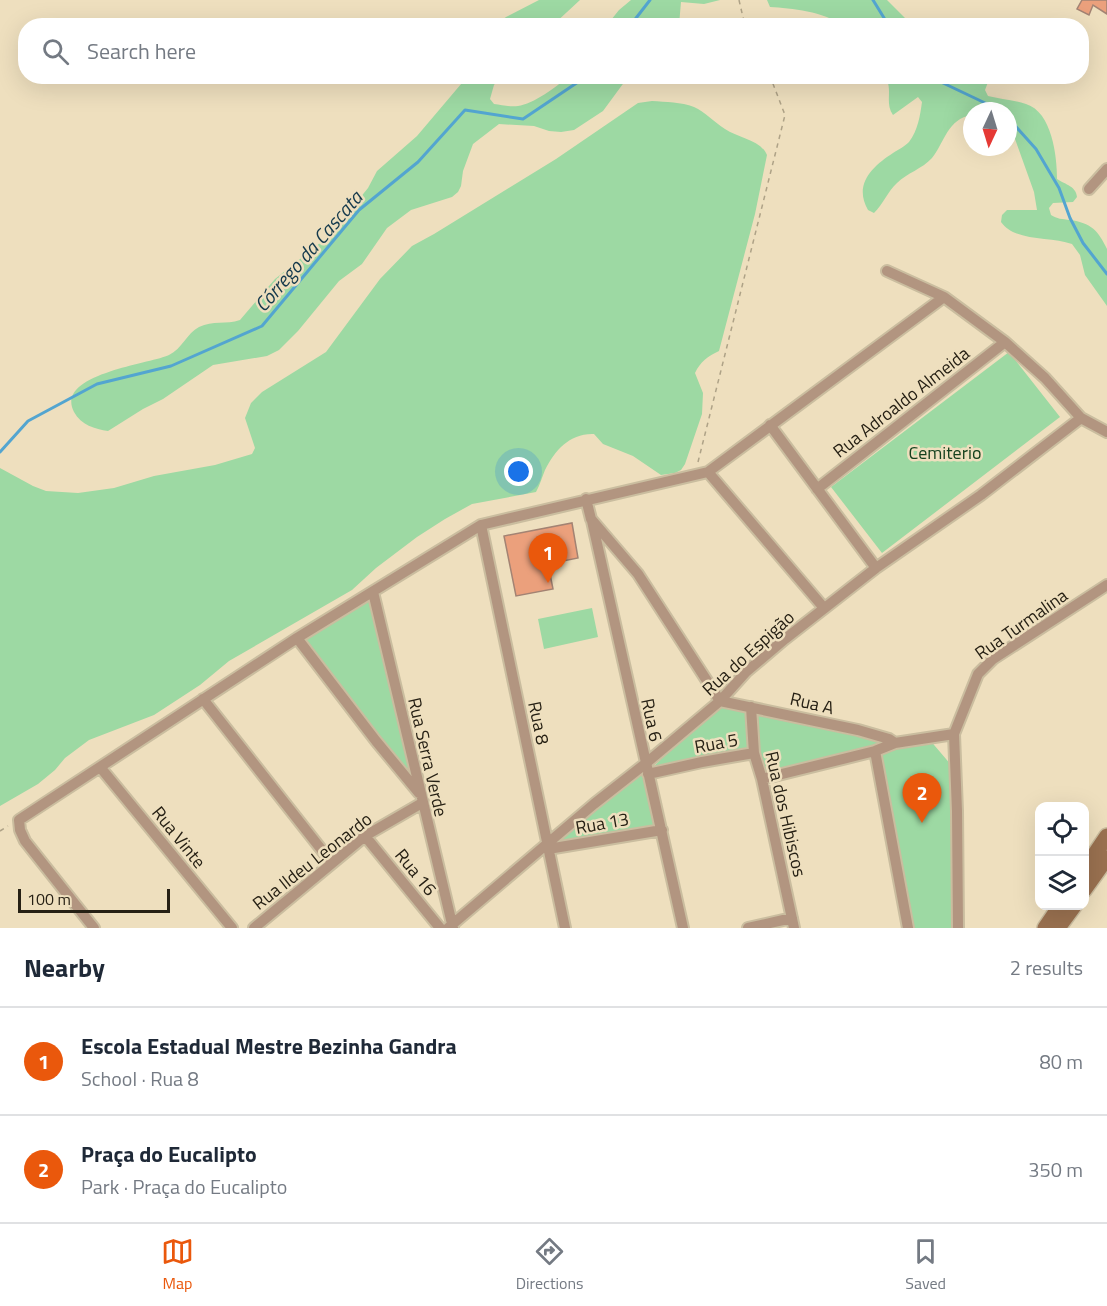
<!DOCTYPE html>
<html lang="en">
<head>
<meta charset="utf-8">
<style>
	body { margin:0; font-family:"Titillium Web",sans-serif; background:#f6f6f7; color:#1f2937 }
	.controls { position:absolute; right:18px; bottom:18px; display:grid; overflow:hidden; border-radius:12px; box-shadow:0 6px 24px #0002 }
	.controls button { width:54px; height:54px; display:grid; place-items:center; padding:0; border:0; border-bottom:2px solid #e0e1e3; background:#fff; color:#1f2937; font:30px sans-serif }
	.compass { position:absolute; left:963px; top:102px; width:54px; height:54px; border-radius:50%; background:#fff; box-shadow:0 6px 24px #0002; rotate:184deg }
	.scale { position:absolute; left:18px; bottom:15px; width:152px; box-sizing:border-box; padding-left:6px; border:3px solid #262014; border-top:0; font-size:16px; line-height:21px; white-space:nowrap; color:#262014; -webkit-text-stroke:4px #eedfbe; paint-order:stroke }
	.you { position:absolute; left:519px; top:472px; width:21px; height:21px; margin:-15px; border:4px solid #fff; border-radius:50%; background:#1a73e8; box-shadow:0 0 0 9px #1a73e833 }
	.badge { display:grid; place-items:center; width:39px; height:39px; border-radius:50%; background:#ea580c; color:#fff; font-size:20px; font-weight:700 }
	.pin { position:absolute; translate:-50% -50px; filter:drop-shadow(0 2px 3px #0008) }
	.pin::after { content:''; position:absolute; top:32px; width:21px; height:18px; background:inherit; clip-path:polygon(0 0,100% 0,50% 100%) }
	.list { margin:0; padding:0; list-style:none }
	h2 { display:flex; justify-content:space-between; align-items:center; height:78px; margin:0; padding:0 24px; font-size:26px }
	h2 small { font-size:20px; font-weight:400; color:#747a83 }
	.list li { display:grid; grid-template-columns:39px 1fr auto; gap:18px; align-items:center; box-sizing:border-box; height:108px; padding:0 24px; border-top:2px solid #e0e1e3 }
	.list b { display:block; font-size:22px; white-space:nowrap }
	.list p { margin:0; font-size:20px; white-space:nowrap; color:#747a83 }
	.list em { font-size:20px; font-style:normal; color:#747a83 }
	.icon { flex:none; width:33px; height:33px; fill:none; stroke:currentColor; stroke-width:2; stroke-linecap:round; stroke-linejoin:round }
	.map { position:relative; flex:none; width:1107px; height:928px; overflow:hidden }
	.search { position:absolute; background:#fff; box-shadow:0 6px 24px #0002; left:18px; right:18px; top:18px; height:66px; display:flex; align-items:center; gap:15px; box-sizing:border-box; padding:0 21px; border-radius:24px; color:#747a83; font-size:22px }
	.sheet { height:294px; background:#fff }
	nav { display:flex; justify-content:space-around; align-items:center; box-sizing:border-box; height:84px; border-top:2px solid #e0e1e3; background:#fff; font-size:16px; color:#747a83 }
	nav a { display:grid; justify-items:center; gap:3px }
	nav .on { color:#ea580c }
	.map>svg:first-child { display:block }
	.green { fill:#9dd9a3 }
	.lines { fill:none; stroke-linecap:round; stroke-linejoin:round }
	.stream { stroke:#53a5d0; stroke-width:3 }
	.building { fill:#eba07c; stroke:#a38373; stroke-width:1.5 }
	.street-casing { stroke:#cabd9f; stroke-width:14 }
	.secondary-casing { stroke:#cabd9f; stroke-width:18 }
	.path { stroke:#aea287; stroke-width:1.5; stroke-dasharray:4.5 4.5; stroke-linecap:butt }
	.street { stroke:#b29580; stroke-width:10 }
	.secondary { stroke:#9a7150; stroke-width:15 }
	.labels { text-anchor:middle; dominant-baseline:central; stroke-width:5; stroke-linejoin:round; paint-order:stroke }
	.street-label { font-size:18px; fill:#262014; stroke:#eedfbe }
	.park-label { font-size:18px; fill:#14411d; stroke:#eedfbe }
	.water-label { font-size:20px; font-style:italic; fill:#14394c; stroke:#eedfbe }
</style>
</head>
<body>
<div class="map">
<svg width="1107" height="928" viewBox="0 0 1107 928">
	<rect width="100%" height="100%" fill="#eedfbe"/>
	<path class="green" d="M539,0h41l-27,25h-58l11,-8z
		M631,0h89l-16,4 -23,-2 -2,23h-72l12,-15z
		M767,0h120l25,25h-71c-16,-13 -50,-17 -71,-18z
		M467,77h33l-6,8 -4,14 4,5c8,1 16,3 24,2 15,-2 39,-19 49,-29h61l-25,34 -29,19 -13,2 -12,-1 -15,-5 -35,-2 -26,20 -10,27 -2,15 -3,6 -6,5 -41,13 -24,18 -25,36 -23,17 -41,50 -19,19 -12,6 -54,9 -50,34 -20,10 -35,22c-13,-2 -27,-6 -34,-19 -20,-38 76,-48 95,-57 13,-6 18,-22 30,-28 14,-7 27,-2 41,-7l35,-41 55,-44 38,-47 9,-17 40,-35z
		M867,77h78l5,6 7,1 10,-7h23l-5,13 3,6c12,3 26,4 38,8 26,8 31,52 31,75 9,6 19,7 20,18l-4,5 -20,1 -4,5 2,7c6,4 11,4 19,5 21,3 28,10 37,29v57l-22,-31 -5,-20 -8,-11c-22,-8 -57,-2 -71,-22l1,-7 5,-5h30l-3,-18 -19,-53 -7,-7v-21h-36v4c-25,4 -27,27 -40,43 -10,11 -25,15 -35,25 -9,8 -14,21 -23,30l-6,-3c-15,-26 5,-44 25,-57 5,-3 12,-7 16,-11 9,-12 11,-26 13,-40l-4,-5 -25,18c-8,-11 -1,-23 -6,-35z
		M652,101c14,1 29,1 42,6 11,5 20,15 31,22 13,9 36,11 42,26l-12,59 -36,137c-11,5 -19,11 -24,22l8,20 -1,21 -17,50 -4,6 -6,3 -14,2 -28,-19 -30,-12 -9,-10c-24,-1 -39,16 -49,36 -3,7 -5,15 -9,22l-64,12 -27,15 -28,18 -41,31 -24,22 -123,71 -29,24 -46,30 -65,25 -24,18 -10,12 -17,14 -38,22v-338l33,18 13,5 32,2 36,-5 40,-12 61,-11 37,-11 3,-6 -10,-30 6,-15 11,-11 64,-40 54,-73 32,-33 22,-12 122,-75 82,-56z
		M1009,352l51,65 -178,136 -51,-66z
		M373,596l42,185 -116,-142z
		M592,608l6,29 -54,12 -6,-30z
		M719,704l32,8 1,40 -49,9 -49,5z
		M753,709l140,33 -131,32z
		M929,739l23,27 6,162h-49l-31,-174 14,-9z
		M645,767l16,62 -113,17z"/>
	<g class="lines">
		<path class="stream" d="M873,0l16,26
			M624,26l9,-4 17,-22
			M935,76l8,7 59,28
			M1008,118l28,31 23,39 11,30 13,25 24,31
			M0,452l28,-31 69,-37 74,-18 91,-40 97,-116 59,-48 47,-52 58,9 64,-43"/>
	</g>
	<path class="building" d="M1082,0h25v14l-14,-9 -4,10 -12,-6z
		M572,523l6,35 -30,6 5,25 -37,7 -12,-60z"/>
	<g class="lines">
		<g class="street-casing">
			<path id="street" d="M1089,189l18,-20
				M887,271l57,26 61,45 40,36 36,40 26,14
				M770,425l106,143
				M708,472l116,136
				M817,489l188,-147
				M586,499l5,20 47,55 82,127 138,29 31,9 6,4
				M592,521l91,407
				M481,525l84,403
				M373,592l80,336
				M297,638l79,103 43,52
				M203,699l129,164
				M751,707l3,46 8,26 32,149
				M875,751l33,177
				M100,767l132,161
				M648,774l54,-12 52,-9
				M762,779l113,-28 20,-8 59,-9
				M365,836l75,92
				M548,849l114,-19
				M94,928l-69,-87 -5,-11 -1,-10 278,-182 184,-113 227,-53 236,-175
				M254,928l111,-92 57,-33
				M448,928l146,-124 51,-40 75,-63 26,-29 39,-33 91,-71 105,-73 100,-77
				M748,928l44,-10
				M958,928l-1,-117 -3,-77 24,-60 15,-15 114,-74"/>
		</g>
		<g class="secondary-casing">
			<path id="secondary" d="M1084,870l23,-34
				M1084,890l23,-32
				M1045,928l15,-22
				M1058,928l16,-22"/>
		</g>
		<path class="path" d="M739,0l6,26
			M698,462l87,-347 -15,-39
			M0,831l8,-5"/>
		<use href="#street" class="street"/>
		<use href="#secondary" class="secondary"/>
	</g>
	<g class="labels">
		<g class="street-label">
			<text transform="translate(901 402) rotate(-38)">Rua Adroaldo Almeida</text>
			<text transform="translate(1021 624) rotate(-35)">Rua Turmalina</text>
			<text transform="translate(748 653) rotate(-42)">Rua do Espigão</text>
			<text transform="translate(812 703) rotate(13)">Rua A</text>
			<text transform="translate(652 720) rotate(78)">Rua 6</text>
			<text transform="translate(539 723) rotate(78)">Rua 8</text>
			<text transform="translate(716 743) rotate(-10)">Rua 5</text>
			<text transform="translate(428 757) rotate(77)">Rua Serra Verde</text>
			<text transform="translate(786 814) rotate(77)">Rua dos Hibiscos</text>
			<text transform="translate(602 823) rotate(-10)">Rua 13</text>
			<text transform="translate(179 837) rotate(51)">Rua Vinte</text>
			<text transform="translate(312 861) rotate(-38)">Rua Ildeu Leonardo</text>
			<text transform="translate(416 872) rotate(51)">Rua 16</text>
		</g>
		<g class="park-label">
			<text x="945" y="452">Cemiterio</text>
		</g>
		<g class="water-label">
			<text transform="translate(308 251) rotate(-49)">Córrego da Cascata</text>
		</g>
	</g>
</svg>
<div class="controls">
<button><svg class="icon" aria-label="locate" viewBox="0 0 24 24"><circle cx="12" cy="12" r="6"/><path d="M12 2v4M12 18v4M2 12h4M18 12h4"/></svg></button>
<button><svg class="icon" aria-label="layers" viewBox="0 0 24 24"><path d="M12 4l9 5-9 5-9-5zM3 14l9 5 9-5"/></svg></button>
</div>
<svg class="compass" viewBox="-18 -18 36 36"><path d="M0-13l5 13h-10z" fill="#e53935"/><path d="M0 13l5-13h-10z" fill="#747a83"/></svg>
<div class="scale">100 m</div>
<div class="you"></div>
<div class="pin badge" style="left:548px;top:583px">1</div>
<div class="pin badge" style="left:922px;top:823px">2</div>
<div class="search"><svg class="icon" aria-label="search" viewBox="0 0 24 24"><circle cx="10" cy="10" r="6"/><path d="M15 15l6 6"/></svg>Search here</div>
</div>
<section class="sheet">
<h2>Nearby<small>2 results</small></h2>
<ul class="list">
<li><span class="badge">1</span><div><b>Escola Estadual Mestre Bezinha Gandra</b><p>School · Rua 8</p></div><em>80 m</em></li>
<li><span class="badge">2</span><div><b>Praça do Eucalipto</b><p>Park · Praça do Eucalipto</p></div><em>350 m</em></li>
</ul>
</section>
<nav>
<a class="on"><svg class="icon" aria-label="map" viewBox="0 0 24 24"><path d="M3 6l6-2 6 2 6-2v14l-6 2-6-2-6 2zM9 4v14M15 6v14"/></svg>Map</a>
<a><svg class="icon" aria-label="directions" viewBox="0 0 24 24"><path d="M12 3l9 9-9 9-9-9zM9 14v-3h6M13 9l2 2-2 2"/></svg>Directions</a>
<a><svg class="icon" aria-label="saved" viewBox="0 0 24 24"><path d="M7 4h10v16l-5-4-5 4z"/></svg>Saved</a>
</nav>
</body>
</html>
